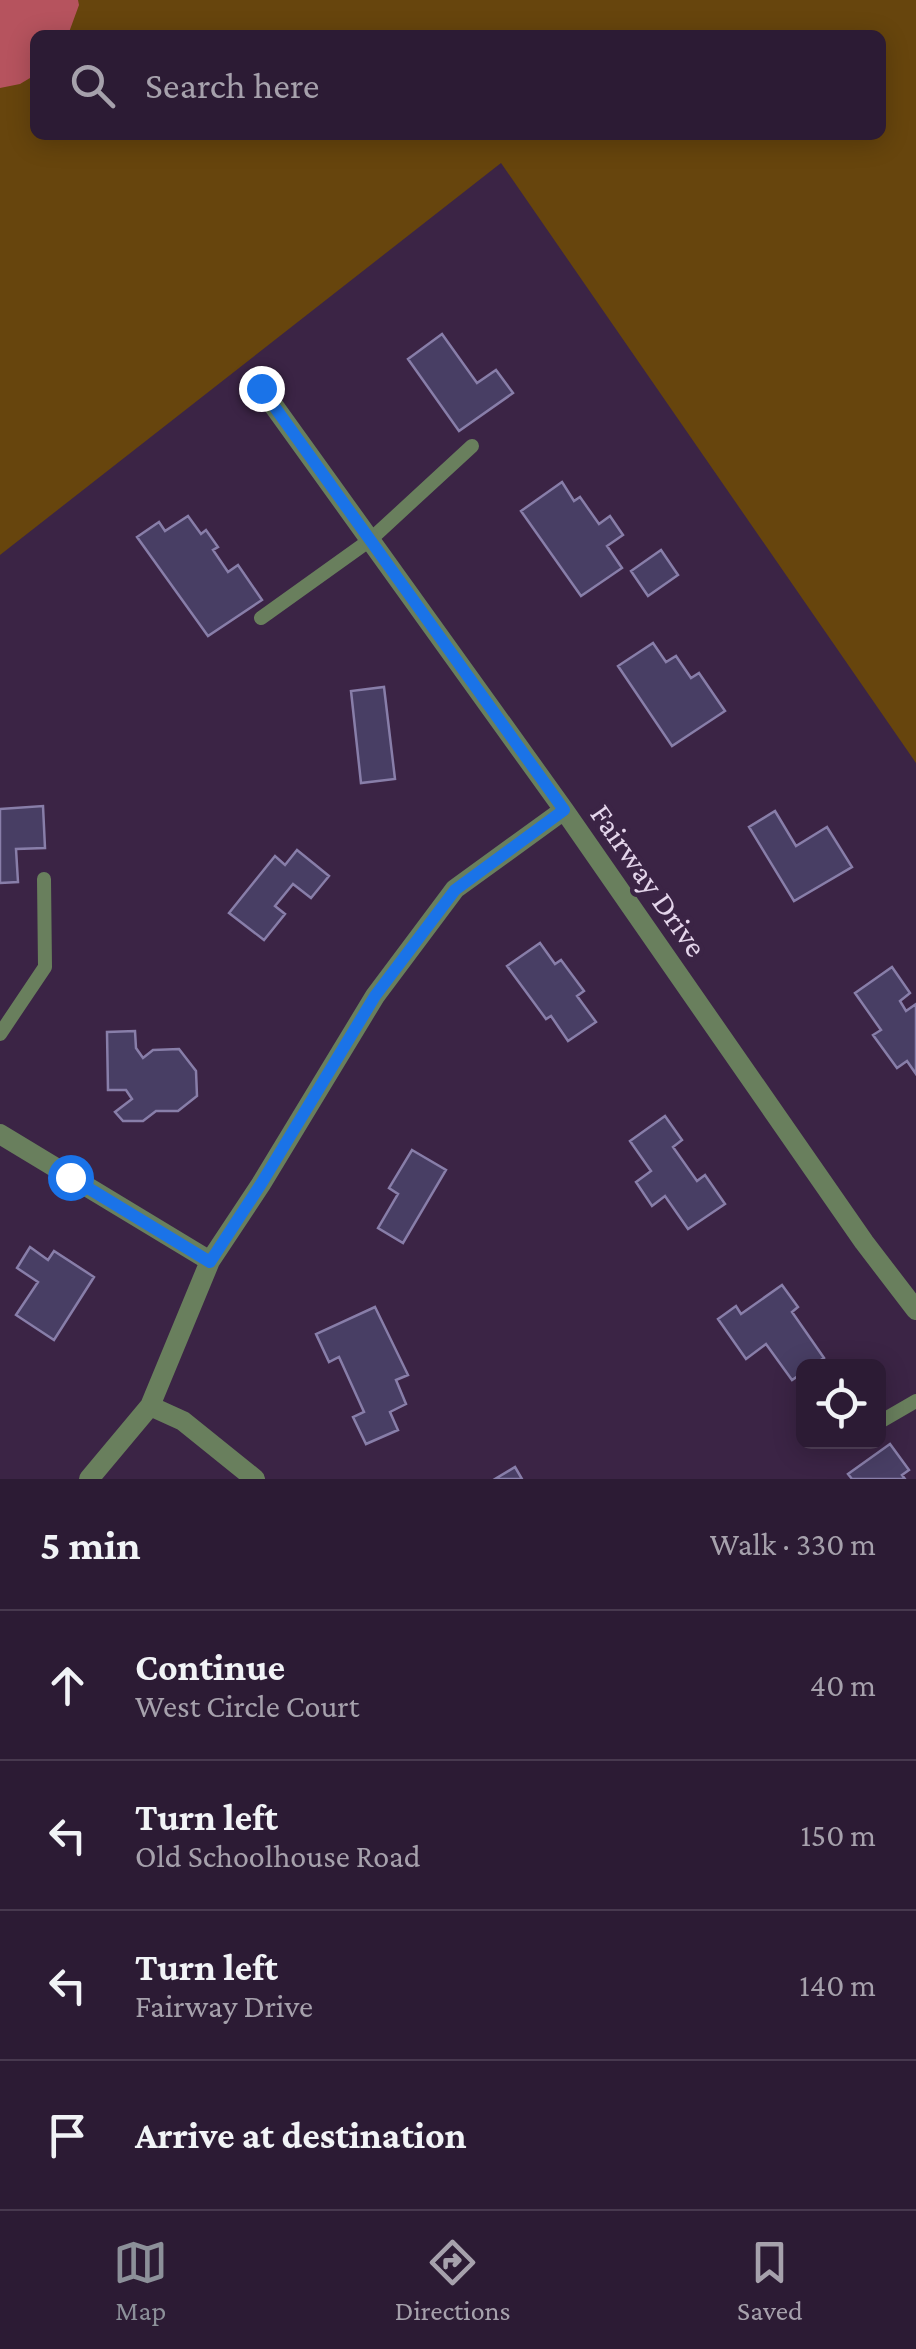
<!DOCTYPE html>
<html lang="en">
<head>
<meta charset="utf-8">
<style>
	body { margin:0; font-family:"Crimson Pro",serif; background:#382840; color:#f1f3f6 }
	.controls { position:absolute; right:30px; bottom:30px; display:grid; overflow:hidden; border-radius:15px; box-shadow:0 5px 25px #0003 }
	.controls button { width:90px; height:90px; display:grid; place-items:center; padding:0; border:0; border-bottom:2px solid #48394f; background:#2c1b34; color:#f1f3f6; font:50px sans-serif }
	.stop { position:absolute; width:30px; height:30px; margin:-22px; border:8px solid #1a73e8; border-radius:50%; background:#fff }
	.stop.end { background:#1a73e8; border-color:#fff; box-shadow:0 2px 10px #0008 }
	.list { margin:0; padding:0; list-style:none }
	h2 { display:flex; justify-content:space-between; align-items:center; height:130px; margin:0; padding:0 40px; font-size:42px }
	h2 small { font-size:32px; font-weight:400; color:#a6a1ac }
	.list li { display:grid; grid-template-columns:65px 1fr auto; gap:30px; align-items:center; box-sizing:border-box; height:150px; padding:0 40px; border-top:2px solid #48394f }
	.list b { display:block; font-size:38px; white-space:nowrap }
	.list p { margin:0; font-size:32px; white-space:nowrap; color:#a6a1ac }
	.list em { font-size:32px; font-style:normal; color:#a6a1ac }
	.icon { flex:none; width:55px; height:55px; fill:none; stroke:currentColor; stroke-width:2; stroke-linecap:round; stroke-linejoin:round }
	.map { position:relative; flex:none; width:916px; height:1479px; overflow:hidden }
	.search { position:absolute; background:#2c1b34; box-shadow:0 5px 25px #0003; left:30px; right:30px; top:30px; height:110px; display:flex; align-items:center; gap:25px; box-sizing:border-box; padding:0 35px; border-radius:15px; color:#a6a1ac; font-size:38px }
	.sheet { height:730px; background:#2c1b34 }
	nav { display:flex; justify-content:space-around; align-items:center; box-sizing:border-box; height:140px; border-top:2px solid #48394f; background:#2c1b34; font-size:28px; color:#a6a1ac }
	nav a { display:grid; justify-items:center; gap:5px }
	nav .on { color:#8c9099 }
	.map>svg:first-child { display:block }
	.green { fill:#67450d; fill-rule:evenodd }
	.water { fill:#b6535e }
	.building { fill:#483e64; stroke:#887ea9; stroke-width:2.5 }
	.lines { fill:none; stroke-linecap:round; stroke-linejoin:round }
	.service { stroke:#697f5d; stroke-width:14 }
	.minor { stroke:#697f5d; stroke-width:20 }
	.route { stroke:#1a73e8; stroke-width:12 }
	.labels { text-anchor:middle; dominant-baseline:central; stroke-width:9; stroke-linejoin:round; paint-order:stroke }
	.street-label { font-size:32px; fill:#e4d5eb; stroke:#3b2445 }
</style>
</head>
<body>
<div class="map">
<svg width="916" height="1479" viewBox="0 0 916 1479">
	<rect width="100%" height="100%" fill="#3b2445"/>
	<path class="green" d="M0,0h916v763l-415,-600 -501,392zM35,35h846v100h-846z"/>
	<path class="water" d="M0,0h78l1,5 -11,30h-33v40l-15,9 -20,4z"/>
	<path class="building" d="M442,334l35,49 19,-13 17,23 -54,38 -51,-72z
		M562,482l12,19 6,-4 19,27 11,-8 13,19 -16,11 15,22 -41,28 -60,-85z
		M188,516l13,18 5,-4 12,17 -5,3 15,22 10,-7 24,35 -54,36 -71,-99 22,-15 6,9z
		M661,550l17,25 -30,21 -17,-25z
		M653,643l13,19 10,-6 15,22 8,-5 26,38 -53,35 -54,-80z
		M384,687l11,92 -34,4 -10,-92z
		M43,806l2,42 -29,1 2,33 -18,1v-74z
		M775,811l21,35 31,-19 25,40 -58,34 -45,-74z
		M297,850l32,26 -18,22 -18,-14 -18,22 10,8 -21,26 -35,-27 46,-57 10,9z
		M540,943l15,21 6,-4 23,31 -7,5 19,26 -28,19 -17,-25 -5,3 -39,-53z
		M892,967l18,26 -10,8 6,10 10,-7v70l-9,-13 -10,7 -24,-33 8,-5 -26,-37z
		M135,1031l1,17 7,10 10,-8 26,-1 17,22 1,25 -19,15h-22l-13,10h-20l-8,-9 17,-13 -6,-9h-18l-1,-58z
		M665,1116l17,24 -9,7 24,34 8,-6 20,29 -37,25 -23,-33 -13,10 -16,-24 15,-11 -21,-30z
		M412,1150l34,20 -43,73 -25,-15 20,-34 -9,-6z
		M30,1247l18,13 6,-9 40,26 -40,63 -38,-25 22,-33 -21,-14z
		M782,1285l16,22 -6,5 32,46 -13,8h-7v6l-12,8 -26,-36 -20,15 -28,-40 18,-13 5,8z
		M375,1307l33,68 -12,5 10,24 -16,8 8,18 -32,14 -13,-27 11,-5 -25,-55 -10,5 -13,-28z
		M890,1444l19,26 -7,5 3,4h-53l-4,-5z
		M515,1467l7,12h-27z"/>
	<g class="lines">
		<path class="service" d="M261,618l109,-78 102,-94
			M0,1034l45,-67 -1,-88
			M878,1423l38,-22"/>
		<path class="minor" d="M261,388l303,422 300,432 52,68
			M0,1134l210,127
			M150,1406l33,15 72,58
			M89,1479l61,-73 60,-145 51,-77 114,-188 80,-107 109,-79"/>
	</g>
	<g class="lines">
		<path class="route" d="M70,1177l140,85 51,-78 114,-188 80,-106 109,-80 -303,-422"/>
	</g>
	<g class="labels">
		<g class="street-label">
			<text transform="translate(649 880) rotate(55)">Fairway Drive</text>
		</g>
	</g>
</svg>
<div class="controls">
<button><svg class="icon" aria-label="locate" viewBox="0 0 24 24"><circle cx="12" cy="12" r="6"/><path d="M12 2v4M12 18v4M2 12h4M18 12h4"/></svg></button>
</div>
<div class="stop" style="left:70px;top:1177px"></div>
<div class="stop end" style="left:261px;top:388px"></div>
<div class="search"><svg class="icon" aria-label="search" viewBox="0 0 24 24"><circle cx="10" cy="10" r="6"/><path d="M15 15l6 6"/></svg>Search here</div>
</div>
<section class="sheet">
<h2>5 min<small>Walk · 330 m</small></h2>
<ul class="list">
<li><svg class="icon" aria-label="ahead" viewBox="0 0 24 24"><path d="M12 20V5M6 11l6-6 6 6"/></svg><div><b>Continue</b><p>West Circle Court</p></div><em>40 m</em></li>
<li><svg class="icon" aria-label="left" viewBox="0 0 24 24"><path d="M17 20v-9H6M10 6l-5 5 5 5"/></svg><div><b>Turn left</b><p>Old Schoolhouse Road</p></div><em>150 m</em></li>
<li><svg class="icon" aria-label="left" viewBox="0 0 24 24"><path d="M17 20v-9H6M10 6l-5 5 5 5"/></svg><div><b>Turn left</b><p>Fairway Drive</p></div><em>140 m</em></li>
<li><svg class="icon" aria-label="arrive" viewBox="0 0 24 24"><path d="M6 21V4h12l-3 4 3 4H6"/></svg><div><b>Arrive at destination</b></div></li>
</ul>
</section>
<nav>
<a class="on"><svg class="icon" aria-label="map" viewBox="0 0 24 24"><path d="M3 6l6-2 6 2 6-2v14l-6 2-6-2-6 2zM9 4v14M15 6v14"/></svg>Map</a>
<a><svg class="icon" aria-label="directions" viewBox="0 0 24 24"><path d="M12 3l9 9-9 9-9-9zM9 14v-3h6M13 9l2 2-2 2"/></svg>Directions</a>
<a><svg class="icon" aria-label="saved" viewBox="0 0 24 24"><path d="M7 4h10v16l-5-4-5 4z"/></svg>Saved</a>
</nav>
</body>
</html>
